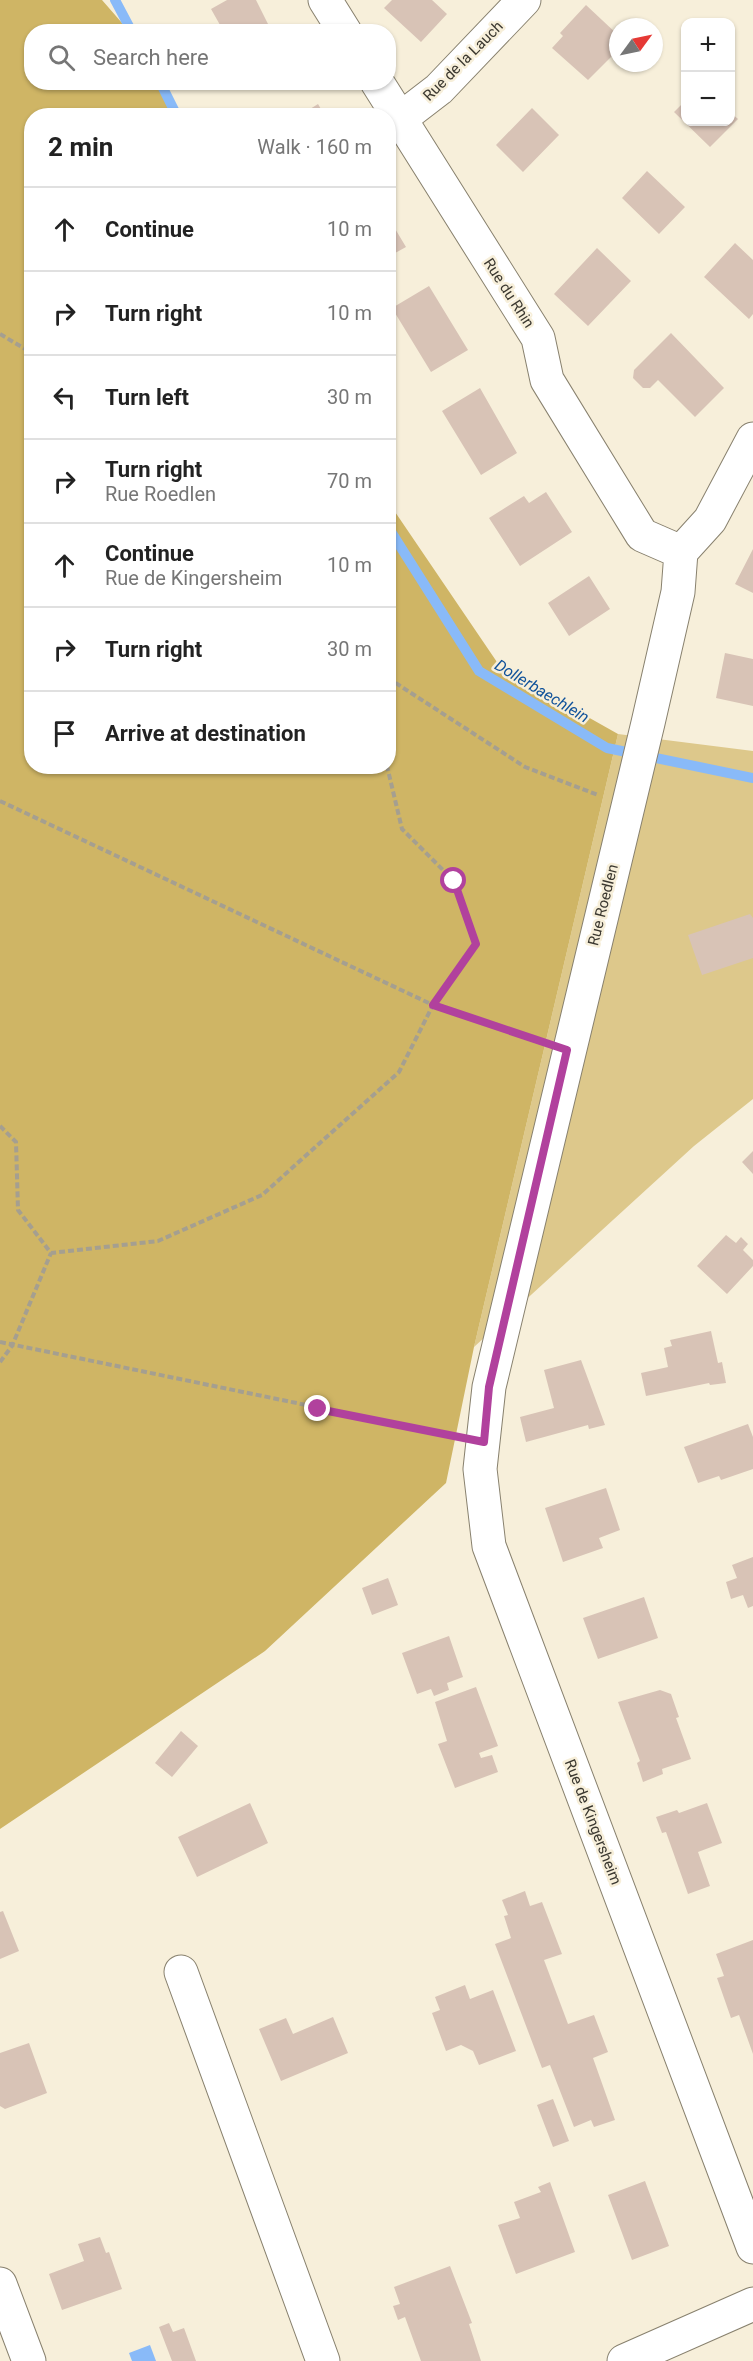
<!DOCTYPE html>
<html lang="en">
<head>
<meta charset="utf-8">
<style>
	body { margin:0; font-family:Roboto,sans-serif; background:#f6f6f6; color:#222 }
	.controls { position:absolute; right:18px; top:18px; display:grid; overflow:hidden; border-radius:12px; box-shadow:0 2px 4px #0004 }
	.controls button { width:54px; height:54px; display:grid; place-items:center; padding:0; border:0; border-bottom:2px solid #e0e0e0; background:#fff; color:#222; font:30px sans-serif }
	.compass { position:absolute; left:609px; top:18px; width:54px; height:54px; border-radius:50%; background:#fff; box-shadow:0 2px 4px #0004; rotate:57deg }
	.stop { position:absolute; width:18px; height:18px; margin:-14px; border:4px solid #b1419d; border-radius:50%; background:#fff }
	.stop.end { background:#b1419d; border-color:#fff; box-shadow:0 2px 6px #0008 }
	.list { margin:0; padding:0; list-style:none }
	h2 { display:flex; justify-content:space-between; align-items:center; height:78px; margin:0; padding:0 24px; font-size:26px }
	h2 small { font-size:20px; font-weight:400; color:#767676 }
	.list li { display:grid; grid-template-columns:39px 1fr auto; gap:18px; align-items:center; box-sizing:border-box; height:84px; padding:0 24px; border-top:2px solid #e0e0e0 }
	.list b { display:block; font-size:22px; white-space:nowrap }
	.list p { margin:0; font-size:20px; white-space:nowrap; color:#767676 }
	.list em { font-size:20px; font-style:normal; color:#767676 }
	.icon { flex:none; width:33px; height:33px; fill:none; stroke:currentColor; stroke-width:2; stroke-linecap:round; stroke-linejoin:round }
	.map { position:relative; flex:none; width:753px; height:2361px; overflow:hidden }
	.search { position:absolute; background:#fff; box-shadow:0 2px 4px #0004; left:24px; top:24px; width:372px; height:66px; display:flex; align-items:center; gap:15px; box-sizing:border-box; padding:0 21px; border-radius:24px; color:#767676; font-size:22px }
	.panel { position:absolute; background:#fff; box-shadow:0 2px 4px #0004; left:24px; top:108px; width:372px; height:666px; border-radius:24px }
	.map>svg:first-child { display:block }
	.green { fill:#ddc88b }
	.forest { fill:#cfb565 }
	.water { fill:#89baf8 }
	.lines { fill:none; stroke-linecap:round; stroke-linejoin:round }
	.stream { stroke:#89baf8; stroke-width:10 }
	.building { fill:#d8c3b6 }
	.minor-casing { stroke:#88816e; stroke-width:35 }
	.path { stroke:#a59f90; stroke-width:4; stroke-dasharray:6 3; stroke-linecap:butt }
	.minor { stroke:#fff; stroke-width:33 }
	.route { stroke:#b1419d; stroke-width:8 }
	.labels { text-anchor:middle; dominant-baseline:central; stroke-width:5; stroke-linejoin:round; paint-order:stroke }
	.street-label { font-size:15px; fill:#3b3830; stroke:#f7efda }
	.water-label { font-size:16px; font-style:italic; fill:#10529a; stroke:#f7efda }
</style>
</head>
<body>
<div class="map">
<svg width="753" height="2361" viewBox="0 0 753 2361">
	<rect width="100%" height="100%" fill="#f7efda"/>
	<path class="green" d="M618,734l135,17v348l-59,47 -220,201z"/>
	<path class="forest" d="M0,0h102l27,31 -97,1v50l133,1 15,32 -148,1v650h356l1,-263 112,165 117,66 -144,613 -28,136 -181,168 -265,178z"/>
	<path class="water" d="M150,2345l6,16h-24l-3,-8z"/>
	<g class="lines">
		<path class="stream" d="M115,0l17,32
			M160,82l17,34
			M388,527l91,144 128,77 146,30"/>
	</g>
	<path class="building" d="M227,0h29l16,32h-48l-13,-23z
		M392,0h40l15,14 -26,28 -37,-34z
		M586,5l32,30v15l-30,30 -36,-32 11,-12 -3,-3z
		M686,100v22h44v-10l8,7 -28,28 -36,-35z
		M318,104l7,12h-26z
		M532,108l27,27 -36,37 -27,-27z
		M647,171l38,36 -26,27 -37,-36z
		M388,217l18,30 -18,10z
		M735,243l18,17v54l-4,5 -45,-42z
		M597,248l34,33 -43,45 -34,-32z
		M429,286l39,64 -37,22 -39,-64z
		M671,333l53,55 -29,29 -37,-37 -8,8h-7l-10,-10 1,-8z
		M480,388l37,65 -36,22 -39,-64z
		M546,492l26,40 -52,34 -31,-48 35,-22 5,7z
		M753,549v44l-18,-9z
		M589,576l21,33 -41,27 -21,-33z
		M725,653l28,6v47l-37,-8z
		M750,914l3,4v40l-51,17 -14,-40z
		M753,1151v23l-11,-12z
		M726,1235l10,8 5,-6 7,7 -5,6 10,10v6l-26,28 -30,-28z
		M711,1331l7,32 4,-1 4,21 -16,2 -1,-2 -63,13 -5,-23 27,-6 -4,-19 8,-2 -2,-6z
		M581,1360l24,65 -16,4 -1,-4 -62,17 -6,-25 34,-9 -10,-38z
		M748,1424l5,13v32l-32,11 -2,-4 -21,7 -14,-36z
		M606,1488l14,42 -21,8 4,10 -40,14 -18,-54z
		M753,1557v49l-5,2 -5,-13 -12,4 -5,-17 11,-4 -5,-13z
		M388,1578l10,27 -26,10 -10,-27z
		M644,1597l14,41 -60,21 -15,-41z
		M449,1636l14,41 -16,6 2,7 -15,6 -3,-7 -14,5 -15,-41z
		M476,1687l22,59 -19,7 2,5 11,-3 6,17 -43,16 -17,-44 9,-3 -12,-39z
		M660,1690l11,4 8,23 -3,1 15,41 -29,10 1,5 -20,8 -6,-19 3,-2 -22,-59z
		M181,1731l17,15 -26,31 -17,-14z
		M250,1803l18,40 -71,34 -19,-40z
		M707,1803l15,40 -24,9 12,34 -22,8 -22,-62 -4,1 -6,-16 21,-7 2,3z
		M525,1891l5,15 12,-4 20,52 -18,6 24,64 26,-9 14,37 -15,6 22,62 -21,7 -3,-7 -17,7 -24,-62 -8,3 -47,-124 16,-6 -7,-22 4,-1 -6,-15z
		M3,1911l16,40 -19,8v-47z
		M753,1940v114l-14,-39 -8,3 -14,-40 7,-2 -8,-22z
		M465,1985l5,14 23,-9 23,61 -37,14 -6,-14 -12,-6 -15,6 -14,-38 8,-3 -5,-13z
		M333,2017l15,36 -67,28 -22,-52 27,-11 7,16z
		M29,2043l18,50 -42,16 -5,-3v-53z
		M553,2099l16,42 -16,6 -16,-42z
		M645,2181l24,65 -37,14 -24,-65z
		M550,2182l25,70 -59,22 -18,-49 22,-7 -6,-16 27,-10 -3,-5z
		M100,2237l6,16 3,-1 13,37 -60,21 -13,-36 35,-13 -6,-17z
		M450,2266l22,57 -3,1 12,37h-60l-16,-44 -7,3 -5,-14 7,-2 -6,-17z
		M169,2323l4,9 11,-4 12,33h-24l-13,-34z"/>
	<g class="lines">
		<g class="minor-casing">
			<path id="minor" d="M325,0l20,32
				M377,82l161,256 9,42 95,155 39,17
				M400,119l39,-30 85,-89
				M753,439l-43,81 -29,32 -3,40 -30,131 -159,664 -9,82 9,77 264,701
				M181,1972l142,389
				M0,2284l29,77
				M624,2361l129,-57"/>
		</g>
		<path class="path" d="M0,334l32,19
			M388,678l137,89 73,28
			M0,801l433,204 105,36
			M0,1126l16,16 2,68 33,43 107,-12 104,-46 137,-123 34,-67 43,-61 -22,-63 -52,-52 -15,-63
			M0,1342l452,93
			M0,1362l12,-16 39,-93"/>
		<use href="#minor" class="minor"/>
	</g>
	<g class="lines">
		<path class="route" d="M318,1409l166,33 5,-55 78,-337 -134,-45 43,-61 -22,-63"/>
	</g>
	<g class="labels">
		<g class="street-label">
			<text transform="translate(463 61) rotate(-45)">Rue de la Lauch</text>
			<text transform="translate(509 293) rotate(57)">Rue du Rhin</text>
			<text transform="translate(603 905) rotate(-76)">Rue Roedlen</text>
			<text transform="translate(593 1822) rotate(69)">Rue de Kingersheim</text>
		</g>
		<g class="water-label">
			<text transform="translate(542 691) rotate(31)">Dollerbaechlein</text>
		</g>
	</g>
</svg>
<div class="controls">
<button>+</button>
<button>−</button>
</div>
<svg class="compass" viewBox="-18 -18 36 36"><path d="M0-13l5 13h-10z" fill="#e53935"/><path d="M0 13l5-13h-10z" fill="#767676"/></svg>
<div class="stop" style="left:454px;top:881px"></div>
<div class="stop end" style="left:318px;top:1409px"></div>
<div class="search"><svg class="icon" aria-label="search" viewBox="0 0 24 24"><circle cx="10" cy="10" r="6"/><path d="M15 15l6 6"/></svg>Search here</div>
<section class="panel">
<h2>2 min<small>Walk · 160 m</small></h2>
<ul class="list">
<li><svg class="icon" aria-label="ahead" viewBox="0 0 24 24"><path d="M12 20V5M6 11l6-6 6 6"/></svg><div><b>Continue</b></div><em>10 m</em></li>
<li><svg class="icon" aria-label="right" viewBox="0 0 24 24"><path d="M7 20v-9h11M14 6l5 5-5 5"/></svg><div><b>Turn right</b></div><em>10 m</em></li>
<li><svg class="icon" aria-label="left" viewBox="0 0 24 24"><path d="M17 20v-9H6M10 6l-5 5 5 5"/></svg><div><b>Turn left</b></div><em>30 m</em></li>
<li><svg class="icon" aria-label="right" viewBox="0 0 24 24"><path d="M7 20v-9h11M14 6l5 5-5 5"/></svg><div><b>Turn right</b><p>Rue Roedlen</p></div><em>70 m</em></li>
<li><svg class="icon" aria-label="ahead" viewBox="0 0 24 24"><path d="M12 20V5M6 11l6-6 6 6"/></svg><div><b>Continue</b><p>Rue de Kingersheim</p></div><em>10 m</em></li>
<li><svg class="icon" aria-label="right" viewBox="0 0 24 24"><path d="M7 20v-9h11M14 6l5 5-5 5"/></svg><div><b>Turn right</b></div><em>30 m</em></li>
<li><svg class="icon" aria-label="arrive" viewBox="0 0 24 24"><path d="M6 21V4h12l-3 4 3 4H6"/></svg><div><b>Arrive at destination</b></div></li>
</ul>
</section>
</div>
</body>
</html>
